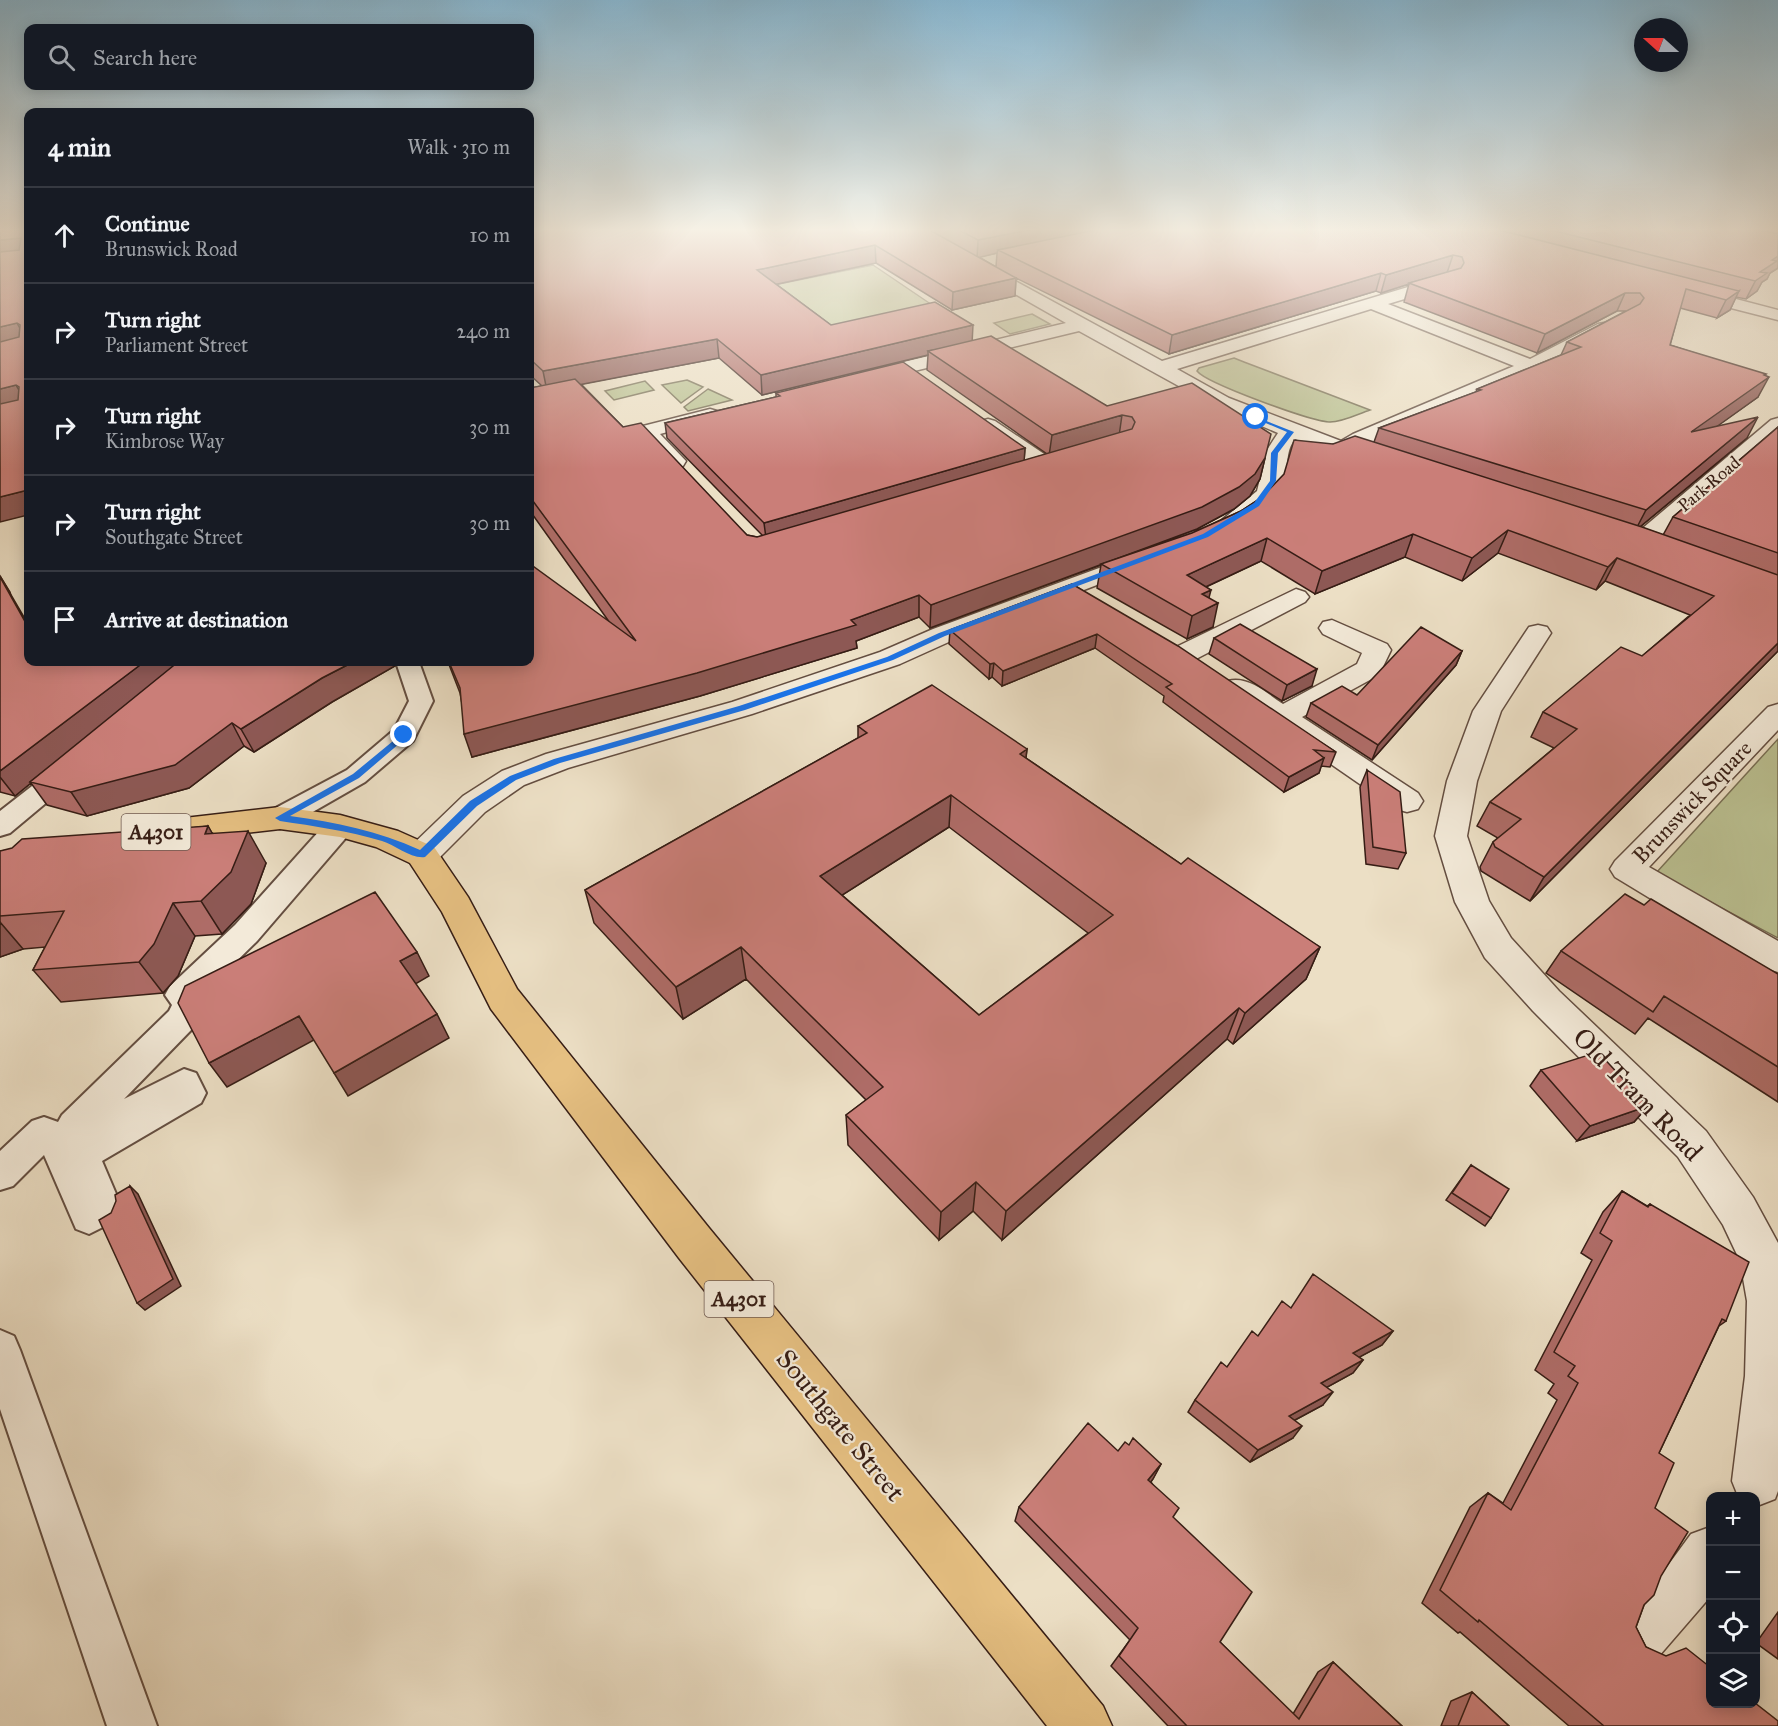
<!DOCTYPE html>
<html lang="en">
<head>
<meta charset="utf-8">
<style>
	body { margin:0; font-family:"IM FELL Great Primer",serif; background:#242831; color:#f1f3f6 }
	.controls { position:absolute; right:18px; bottom:18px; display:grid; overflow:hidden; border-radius:12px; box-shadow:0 3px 15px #0003 }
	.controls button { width:54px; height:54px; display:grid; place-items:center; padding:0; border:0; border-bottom:2px solid #363941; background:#171b24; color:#f1f3f6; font:30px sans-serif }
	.compass { position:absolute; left:1634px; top:18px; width:54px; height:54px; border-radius:50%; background:#171b24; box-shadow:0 3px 15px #0003; rotate:291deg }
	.stop { position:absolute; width:18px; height:18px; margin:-14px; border:4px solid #1a73e8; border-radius:50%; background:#fff }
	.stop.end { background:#1a73e8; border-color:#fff; box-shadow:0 2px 6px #0008 }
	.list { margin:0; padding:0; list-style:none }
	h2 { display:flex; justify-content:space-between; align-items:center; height:78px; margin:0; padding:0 24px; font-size:26px }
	h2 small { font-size:20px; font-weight:400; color:#9ea1a6 }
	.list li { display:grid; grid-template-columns:39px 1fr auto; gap:18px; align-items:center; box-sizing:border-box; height:96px; padding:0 24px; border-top:2px solid #363941 }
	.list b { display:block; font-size:22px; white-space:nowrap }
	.list p { margin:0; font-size:20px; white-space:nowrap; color:#9ea1a6 }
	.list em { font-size:20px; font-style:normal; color:#9ea1a6 }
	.icon { flex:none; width:33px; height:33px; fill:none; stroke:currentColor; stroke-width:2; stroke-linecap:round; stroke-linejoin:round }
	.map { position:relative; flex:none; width:1778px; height:1726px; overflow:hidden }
	.search { position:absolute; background:#171b24; box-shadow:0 3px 15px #0003; left:24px; top:24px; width:510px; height:66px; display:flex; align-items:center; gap:15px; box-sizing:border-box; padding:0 21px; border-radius:12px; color:#9ea1a6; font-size:22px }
	.panel { position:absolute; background:#171b24; box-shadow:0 3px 15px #0003; left:24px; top:108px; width:510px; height:558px; border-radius:12px }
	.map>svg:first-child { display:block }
	.green { fill:#bbc192; stroke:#786f54; stroke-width:1.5 }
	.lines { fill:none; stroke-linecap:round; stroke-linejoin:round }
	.pedestrian-casing { stroke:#644e41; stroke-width:4 }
	.minor-casing { stroke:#644e41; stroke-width:3 }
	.primary-casing { stroke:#361d15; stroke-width:3 }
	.pedestrian { fill:#f3ead9; fill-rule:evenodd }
	.minor { fill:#f3ead9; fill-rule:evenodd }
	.primary { fill:#e6c082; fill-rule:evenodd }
	.wall { fill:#ae6c67; stroke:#361d15; stroke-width:1.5; fill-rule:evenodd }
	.shaded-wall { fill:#8d5854; stroke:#361d15; stroke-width:1.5 }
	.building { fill:#ca7e78; stroke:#361d15; stroke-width:1.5; fill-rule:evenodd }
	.route { fill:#1a73e8 }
	.labels { text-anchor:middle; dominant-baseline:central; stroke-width:4.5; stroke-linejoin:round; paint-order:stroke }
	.far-street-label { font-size:18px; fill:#361d15; stroke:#f3ead9 }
	.shield { fill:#f3ead9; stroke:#6f5a50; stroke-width:1.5 }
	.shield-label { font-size:21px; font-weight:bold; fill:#361d15 }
	.street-label { font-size:22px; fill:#361d15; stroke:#f3ead9 }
	.near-street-label { font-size:27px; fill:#361d15; stroke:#f3ead9 }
</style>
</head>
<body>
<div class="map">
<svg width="1778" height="1726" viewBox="0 0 1778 1726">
	<rect width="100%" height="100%" fill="#ecdfc5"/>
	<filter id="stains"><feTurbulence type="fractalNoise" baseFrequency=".00333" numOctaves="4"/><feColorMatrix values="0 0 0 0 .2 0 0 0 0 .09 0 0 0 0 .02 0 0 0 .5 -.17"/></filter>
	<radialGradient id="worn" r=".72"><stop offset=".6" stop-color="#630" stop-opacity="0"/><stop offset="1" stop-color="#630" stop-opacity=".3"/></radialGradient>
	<path class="green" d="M873,265l68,46 -116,22 -61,-46z
		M1032,314l18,10 -40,10 -16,-11z
		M1234,358l10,4 126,48c-12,4 -27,12 -40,12 -18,0 -124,-39 -133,-51l2,-3z
		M687,380l16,7 -22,16 -19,-18z
		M645,381l9,9 -40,10 -9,-9z
		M708,389l24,11 -44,11 -4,-4z
		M1778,739v199l-122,-65z"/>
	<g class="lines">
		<g class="pedestrian-casing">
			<path id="pedestrian" d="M396,662h23l14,39 -20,40 -48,41 -75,43 -10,2 -10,-2 -4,-7 4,-7 77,-41 47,-40 15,-29z
				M68,762l9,3 4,6 -4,6 -67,56 -10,3v-25l59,-46z
				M340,816l10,3 4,7 -4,7 -93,108 -46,45 -18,42 -69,71 60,-30 12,4 10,20 -5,10 -99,58 20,47 -5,12 -28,14 -13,-5 -32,-74 -31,31 -13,4v-39l32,-30 12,-4 14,5 4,-7 107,-104 3,-6 -7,-10 5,-9 65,-61 95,-106z
				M0,1330l14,6 6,14 137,376h-50l-107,-317z"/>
		</g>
		<g class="minor-casing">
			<path id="minor" d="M899,228h19l244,133 286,-86 6,1 2,4 -2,4 -66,20 142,55 68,-35 6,-1 9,5 -75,42 -178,78 17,5 3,5 -3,5h-16l-66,-24c-8,10 -7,20 -9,31 -4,22 -16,37 -34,49 -9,6 -15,9 -26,6l-4,-5 35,-29 10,-41 11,-17 -63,-27 -136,-75 -214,52 -7,-2 -3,-4 3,-4 208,-50zM1371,309l143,57 -161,68 -12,7 -112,-43 -52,-29z
				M1690,287l88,23v10l-94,-24 -2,-4z
				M710,409l7,2 3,4 -3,4 -57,15 26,27 -3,5h-16l-31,-35 3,-4z
				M1778,418v17l-131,113 -8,2 -8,-2 -4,-5 4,-5 140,-118z
				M988,419l7,2 58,39 3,5 -3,5h-16l-56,-41 -3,-4 3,-4z
				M1140,553l9,2 3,5 -3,5 -198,76 -51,23 -148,50 -184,54 -44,17 -39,27 -51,51 -12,4 -12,-4 -4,-8 4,-8 53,-51 39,-25 44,-17 186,-52 148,-50 53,-23z
				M1296,589l9,3 4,5 -4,5 -109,57 -10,2 -10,-2 -4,-6 4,-6z
				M1332,620l55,24 4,6 -12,25 -77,42 116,76 5,8 -5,8 -11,3 -11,-3 -168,-116 -4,-6 4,-6c21,-5 38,12 55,23l74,-40 5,-11 -39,-19 -4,-6 4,-6z
				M1538,625l9,2 4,6 -50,78 -24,70 -10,55 22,65 22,37 48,53 147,140 47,66 25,46v248l-3,8 -18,7 -1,-10h-18l-6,-15 13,-105 2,-75 -7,-40 -17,-36 -45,-68 -145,-146 -48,-53 -30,-56 -20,-66 12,-55 26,-70 56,-84z
				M1778,704v26l-129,137 129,74v31l-13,-4 -150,-91 -5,-8 5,-8 153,-154z
				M1710,1527v70l-51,59 -19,8 -19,-8 -8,-19 8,-19 40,-43 30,-41z"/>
		</g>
		<g class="primary-casing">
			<path id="primary" d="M280,807l60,8 58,16 36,16 34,50 49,92 192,239 394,478 9,20h-65l-368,-468 -188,-249 -49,-97 -32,-49 -34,-16 -36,-10 -60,-8 -139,16 -11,-3 -5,-8 5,-8 11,-3z"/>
		</g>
		<use href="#pedestrian" class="pedestrian"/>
		<use href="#minor" class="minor"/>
		<use href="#primary" class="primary"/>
	</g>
	<path class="wall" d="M530,228h1248v40l-8,5 -3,6 -5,3 -5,9 -11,8 -10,-2 -6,13 -13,8 -37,-10 -10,37 95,31 -7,21 -41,29 30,12 -107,89 23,8 10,-18 105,-90v224l-248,250 -49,-30 -1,-4 13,-25 5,-4 -21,-12 13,-24 64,-54 -23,-11 12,-25 99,-56 48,-41 -85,-34 -9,9 -98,-37 -36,28 -57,-24 -90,37 -54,-33 -55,26 3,11 4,29 -26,12 -90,-51 4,-23 -171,63 -11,-11 -63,24 1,7 -157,48 -228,61 -12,-64 -12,-31h82l80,-39 -80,-112v-123l12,-2 -12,-11zM997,253l-1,14 -17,-10zM876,263l76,47 63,-14 1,-18 153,76 207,-63 5,2 28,-9 -5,18 133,51 80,-42h9l-59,31 -6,13 -84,34 -1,3 -97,36 -5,14 -41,2 -72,54 -20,13 -49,22 -83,28 88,-32 37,-20 16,-13 10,-17 5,-21 -158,-52 -135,-66 -141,-15 -55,-41zM928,355l-1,15 120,84 -23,7 1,-13 -249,-55v4l-111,26 2,15 96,98 -6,1 -10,-2 -124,-108 -42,-43 138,-26 43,37z
		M0,576l10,16 18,70h366l1,4 -63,36 -78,50 -10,-6 -55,42 -102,28 -40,-11 -16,-22 -16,13 -15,-4z
		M1072,584l264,168 -6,15 -9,-1 -2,7 -35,19 -121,-90 1,-6 -69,-48 -93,38 -10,-9 -3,2 -40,-35 1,-14z
		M1214,638l98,48 -30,15 -73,-47z
		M1462,651l-6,14 -84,95 -66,-43 5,-14 46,-8z
		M858,726l169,23 -1,9 155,106 139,83 -14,32 -73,65 -6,-5 -225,201 -29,-29 -34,29 -91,-95 -2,-30 20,-15 -120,-121 -63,40 -89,-96 -9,-33 273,-152zM949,827l139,106 -109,82 -137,-120z
		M1367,770l39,83 -8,16 -32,-5 -6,-77z
		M208,826l4,7 54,30 -15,41 -29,30 -27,2 -17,40 -15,17 -102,9 -28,-32 12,-23 -22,2 -23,8v-106z
		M1644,905l134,69v128l-130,-84 -13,16 -89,-61 15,-22z
		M1541,1070l107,36 -14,16 -57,19 -47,-55z
		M1471,1165l20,53 -6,8 -39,-26z
		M1622,1191l25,15 3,-2 76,117 -7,5 -60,127 -4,55 -11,97 -8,22 10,20 132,79h-209l-109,-94 -2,1 -36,-30 48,-96 18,-14 15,10 54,-103 -9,-7 6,-9 -19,-14 57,-110 -11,-7 22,-41z
		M1291,1308l102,23 -11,14 -23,12 4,3 -10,13 -26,14 -4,18 -28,15 -2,18 -43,24 -62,-50 7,-12 32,-33 31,-31z
		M1129,1445l32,19 -10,18 22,35 47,125 73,72 25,-42 15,-10 69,64h-234l-57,-60 19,-26 -115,-119 4,-14z
		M1778,1612v47l-22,-16z
		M1472,1692l37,34h-68l10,-25z"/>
	<path class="shaded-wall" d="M1038,228h78l-118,22 -1,3 -20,5 1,-18z
		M21,238l7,15 -28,6v-19z
		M875,245l1,18 -117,25 -2,-18z
		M1453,255l-6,18 -38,10v1l-28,9 5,-18z
		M1778,256v12l-8,5 -3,6 -5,3 -5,9 -11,8 14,-27 12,-12z
		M1381,273l-5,18 -207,63 3,-19z
		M1016,278l-1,18 -63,14 1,-18z
		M1739,291l-9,19 -13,8 9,-18z
		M1625,293l-8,18 -80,42 8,-19z
		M17,323l11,19 -28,6v-21z
		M973,325l-1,19 -44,7v4l-166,40 -1,-20z
		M717,339l2,19 -172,33 -4,-20z
		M1766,374l-4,8 7,-5 -11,20 -78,56 11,-21z
		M16,385l12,20 -28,7v-23z
		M1122,415l-3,21 -70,20 3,-21z
		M1758,417l-11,21 -112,93 11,-21z
		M1025,448l-1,15 -258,75 -2,-15z
		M1265,458l-5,21 -10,17 -16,13 -37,20 -267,99 1,-23z
		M28,490v25l-28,7v-25z
		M1508,530l-10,23 -36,28 10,-23z
		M1413,534l-8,23 -90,37 7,-23z
		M1267,538l-6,23 -79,37 5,-23z
		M1617,558l-12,23 -9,9 12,-23z
		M0,576l28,48v3z
		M1211,590l-5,19 12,-6 -5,24 -26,12 5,-23 10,-22z
		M919,595v22l-63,24 1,7 -157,48 -228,61 -8,-23 387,-114z
		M1097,634l-2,14 -93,38 1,-15z
		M1778,643v8l-248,250 14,-24z
		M1462,651l-6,14 -84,95 6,-15z
		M144,662h43l-157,120 1,1 -16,13 -15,-19v-6z
		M353,662h41l1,4 -63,36 -78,50 -13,-23 81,-51z
		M994,663l-2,14 -3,2 1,-15z
		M1317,669l-5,17 -30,15 5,-16z
		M232,723l12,23 -55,42 -102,28 -16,-24z
		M1027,749l-4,32 -3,-27z
		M1324,758l-5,15 -35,19 5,-15z
		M951,795l-2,32 -127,81 -2,-32z
		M208,826l19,33 -22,-25z
		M248,831l18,32 -15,41 -29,30 -21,-33z
		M173,903l22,33 -17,40 -15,17 -24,-31z
		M0,922l23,27 -23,8z
		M741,947l5,32 -63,40 -7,-32z
		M1320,947l-14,32 -73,65 12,-31z
		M417,952l12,24 -17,10 -12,-25z
		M1239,1008l-12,31 -225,201 4,-29z
		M437,1014l12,24 -101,58 -14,-23z
		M299,1016l15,24 -87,47 -18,-24z
		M1648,1106l-14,16 -57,19 13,-15z
		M976,1182l-3,29 -34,29 2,-28z
		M130,1186l8,8 43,92 -36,24 -8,-7z
		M1393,1331l-11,14 -39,21 10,-13z
		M1363,1360l-10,13 -42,23 10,-13z
		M1333,1392l-10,13 -43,23 9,-12z
		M1302,1426l-9,12 -43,24 8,-12z
		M1161,1464l-8,15 -13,16 8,-15z"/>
	<path class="building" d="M0,228h28v262l-28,7v-93l18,-4 1,-13 -3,-2 -16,4v-47l19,-5 1,-12 -3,-2 -17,4v-75l19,-2 2,-12 -21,2z
		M530,228h396l90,50 -63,14 -78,-47 -118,25 74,55 104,-23 38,23 -212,50 -44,-36 -174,32 -13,-12z
		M955,228h83l-60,12z
		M1105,228h386l248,63 -13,9 -40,-11 -16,56 96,29 -2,1 5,2 -78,55 67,-15 -112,93 -267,-82 102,-38 -4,-1 104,-42 -14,-5 73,-38 4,-6 -4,-5h-15l-80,41 -136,-51 52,-15 3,-5 -2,-6 -9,-2 -67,20 -5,-2 -209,62 -174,-85z
		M1543,228h208l27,6v22l-6,4 5,1 -17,11 7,1 -12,8z
		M991,336l116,70 85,-23 79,51 -6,24 -10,16 -16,13 -37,20 -271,98 -12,-10 -68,25 5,5 -159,48 -233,61 -4,-46 -11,-26h81v-98l106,77 -106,-144v-109l45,-9 48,48 18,-4 106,112 10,2 375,-108 3,-7 -3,-5 -10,-2 -70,20 -124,-84z
		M903,362l122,86 -261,75 -99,-100 115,-27 -4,-3z
		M1778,427v126l-105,-36z
		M1355,436l287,91 136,48v68l-234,234 -49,-30 -2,-5 28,-23 -31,-17 87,-73 -34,-17 78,-65 21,9 72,-60 -97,-38 -9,9 -100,-37 -36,28 -59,-24 -91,37 -55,-33 -80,37 24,15 -9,4 16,9 -26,13 -91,-52 91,-31 49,-22 20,-13 23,-24 10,-34 39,4z
		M0,577l28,50v35h116l-144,109z
		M1072,584l106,62 158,106 -22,-2 10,8 -35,19 -123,-90 6,-3 -75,-50 -94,37 -9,-8 -4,1 -40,-34z
		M1240,624l77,45 -30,16 -73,-47z
		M1421,627l41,24 -84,94 -67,-42 31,-17 15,9z
		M178,662h175l-31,16 -81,51 -9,-6 -57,42 -104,27 -41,-10z
		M932,685l95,64 -7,5 161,110 7,-6 132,89 -75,66 -6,-5 -233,203 -30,-29 -35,30 -95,-97 37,-28 -142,-140 -65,40 -91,-97 282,-157 -9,-7zM951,795l162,120 -134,100 -159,-139z
		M1367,770l33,22 6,61 -33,-6z
		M208,826l-3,8 43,-3 -17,41 -30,29 -28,2 -19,41 -15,18 -106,8 31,-59 -64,5v-65l12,-3 10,-9z
		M375,892l42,60 -17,9 37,53 -103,59 -35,-57 -90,47 -31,-60 7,-17z
		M1625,894l19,11 7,-6 127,75v93l-114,-71 -11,16 -92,-61z
		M1598,1052l50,54 -58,20 -49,-56z
		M1471,1165l38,24 -18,29 -39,-25z
		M130,1186l43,93 -36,24 -38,-83 12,-7 5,-12 -1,-6z
		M1622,1191l26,16 2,-3 99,58 -23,59 -4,-2 -63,134 15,10 -19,45 33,24 -27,44 -7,19 -10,10 -8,22 10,20 20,9 20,-8 24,19v37l45,-1 23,18v5h-174l-125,-106 -1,2 -38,-32 48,-97 23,17 67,-127 -10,-7 7,-10 -21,-14 58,-111 -12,-8z
		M1313,1274l80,57 -40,22 10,7 -42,23 12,9 -44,24 13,10 -44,24 -63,-50 26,-38 6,5 25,-36 6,5 24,-35 9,7z
		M1088,1423l30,28 7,-9 4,3 4,-7 28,26 -13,16 31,28 -6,9 79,75 -32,50 79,77 34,-57 69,64h-215l-68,-70 19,-28 -119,-121z
		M1472,1692l37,34h-51z"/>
	<linearGradient id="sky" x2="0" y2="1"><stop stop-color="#88b8d3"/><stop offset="0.49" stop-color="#f6f1e5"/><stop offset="1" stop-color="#f6f1e5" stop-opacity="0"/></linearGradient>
	<rect width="1778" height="469" fill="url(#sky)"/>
	<path class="route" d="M1254,416l40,16 -16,21 -2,28 -17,25 -51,31 -263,99 -52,24 -148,50 -185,53 -44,17 -39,26 -52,51c-14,2 -30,-12 -43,-16 -34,-10 -68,-15 -102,-20l-5,-3 78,-44 51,-42 4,3 -1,2 -48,41 -69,38c46,6 88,15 130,34l50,-49 40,-25 44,-17 185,-53 148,-49 52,-24 264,-99 51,-31 16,-22 1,-28 16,-21 -33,-14z"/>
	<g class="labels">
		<g class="far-street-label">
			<text transform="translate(1709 484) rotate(-40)">Park Road</text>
		</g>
		<g class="shield">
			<rect x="121.5" y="814" width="69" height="36" rx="4.5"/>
			<rect x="704.5" y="1281" width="69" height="36" rx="4.5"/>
		</g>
		<g class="shield-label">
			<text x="156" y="832">A4301</text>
			<text x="739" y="1299">A4301</text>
		</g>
		<g class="street-label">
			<text transform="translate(1692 802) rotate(-46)">Brunswick Square</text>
		</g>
		<g class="near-street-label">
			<text transform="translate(1638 1094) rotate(46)">Old Tram Road</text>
			<text transform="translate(841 1425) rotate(51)">Southgate Street</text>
		</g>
	</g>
	<rect width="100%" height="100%" filter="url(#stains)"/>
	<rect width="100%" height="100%" fill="url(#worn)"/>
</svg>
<div class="controls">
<button>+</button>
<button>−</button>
<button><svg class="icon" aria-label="locate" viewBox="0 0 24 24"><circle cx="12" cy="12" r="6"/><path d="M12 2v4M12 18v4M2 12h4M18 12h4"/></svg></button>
<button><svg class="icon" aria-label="layers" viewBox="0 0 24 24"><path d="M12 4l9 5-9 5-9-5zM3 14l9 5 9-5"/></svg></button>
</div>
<svg class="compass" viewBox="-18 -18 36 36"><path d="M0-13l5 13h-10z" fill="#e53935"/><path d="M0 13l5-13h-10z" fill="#9ea1a6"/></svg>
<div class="stop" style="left:1256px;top:417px"></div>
<div class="stop end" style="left:404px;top:735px"></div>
<div class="search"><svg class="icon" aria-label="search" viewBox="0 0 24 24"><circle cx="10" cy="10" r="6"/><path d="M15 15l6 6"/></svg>Search here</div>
<section class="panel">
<h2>4 min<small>Walk · 310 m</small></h2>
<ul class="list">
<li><svg class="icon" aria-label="ahead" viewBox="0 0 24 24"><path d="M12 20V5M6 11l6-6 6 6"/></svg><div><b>Continue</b><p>Brunswick Road</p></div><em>10 m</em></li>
<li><svg class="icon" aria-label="right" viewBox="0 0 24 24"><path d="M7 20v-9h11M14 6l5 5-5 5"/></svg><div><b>Turn right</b><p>Parliament Street</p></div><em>240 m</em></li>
<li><svg class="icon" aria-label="right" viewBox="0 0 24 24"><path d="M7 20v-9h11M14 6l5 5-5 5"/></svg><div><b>Turn right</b><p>Kimbrose Way</p></div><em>30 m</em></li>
<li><svg class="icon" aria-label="right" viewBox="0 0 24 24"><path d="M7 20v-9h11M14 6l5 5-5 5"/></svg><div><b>Turn right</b><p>Southgate Street</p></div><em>30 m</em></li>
<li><svg class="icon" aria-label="arrive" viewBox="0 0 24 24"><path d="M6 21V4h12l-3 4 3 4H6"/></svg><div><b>Arrive at destination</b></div></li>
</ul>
</section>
</div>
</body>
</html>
